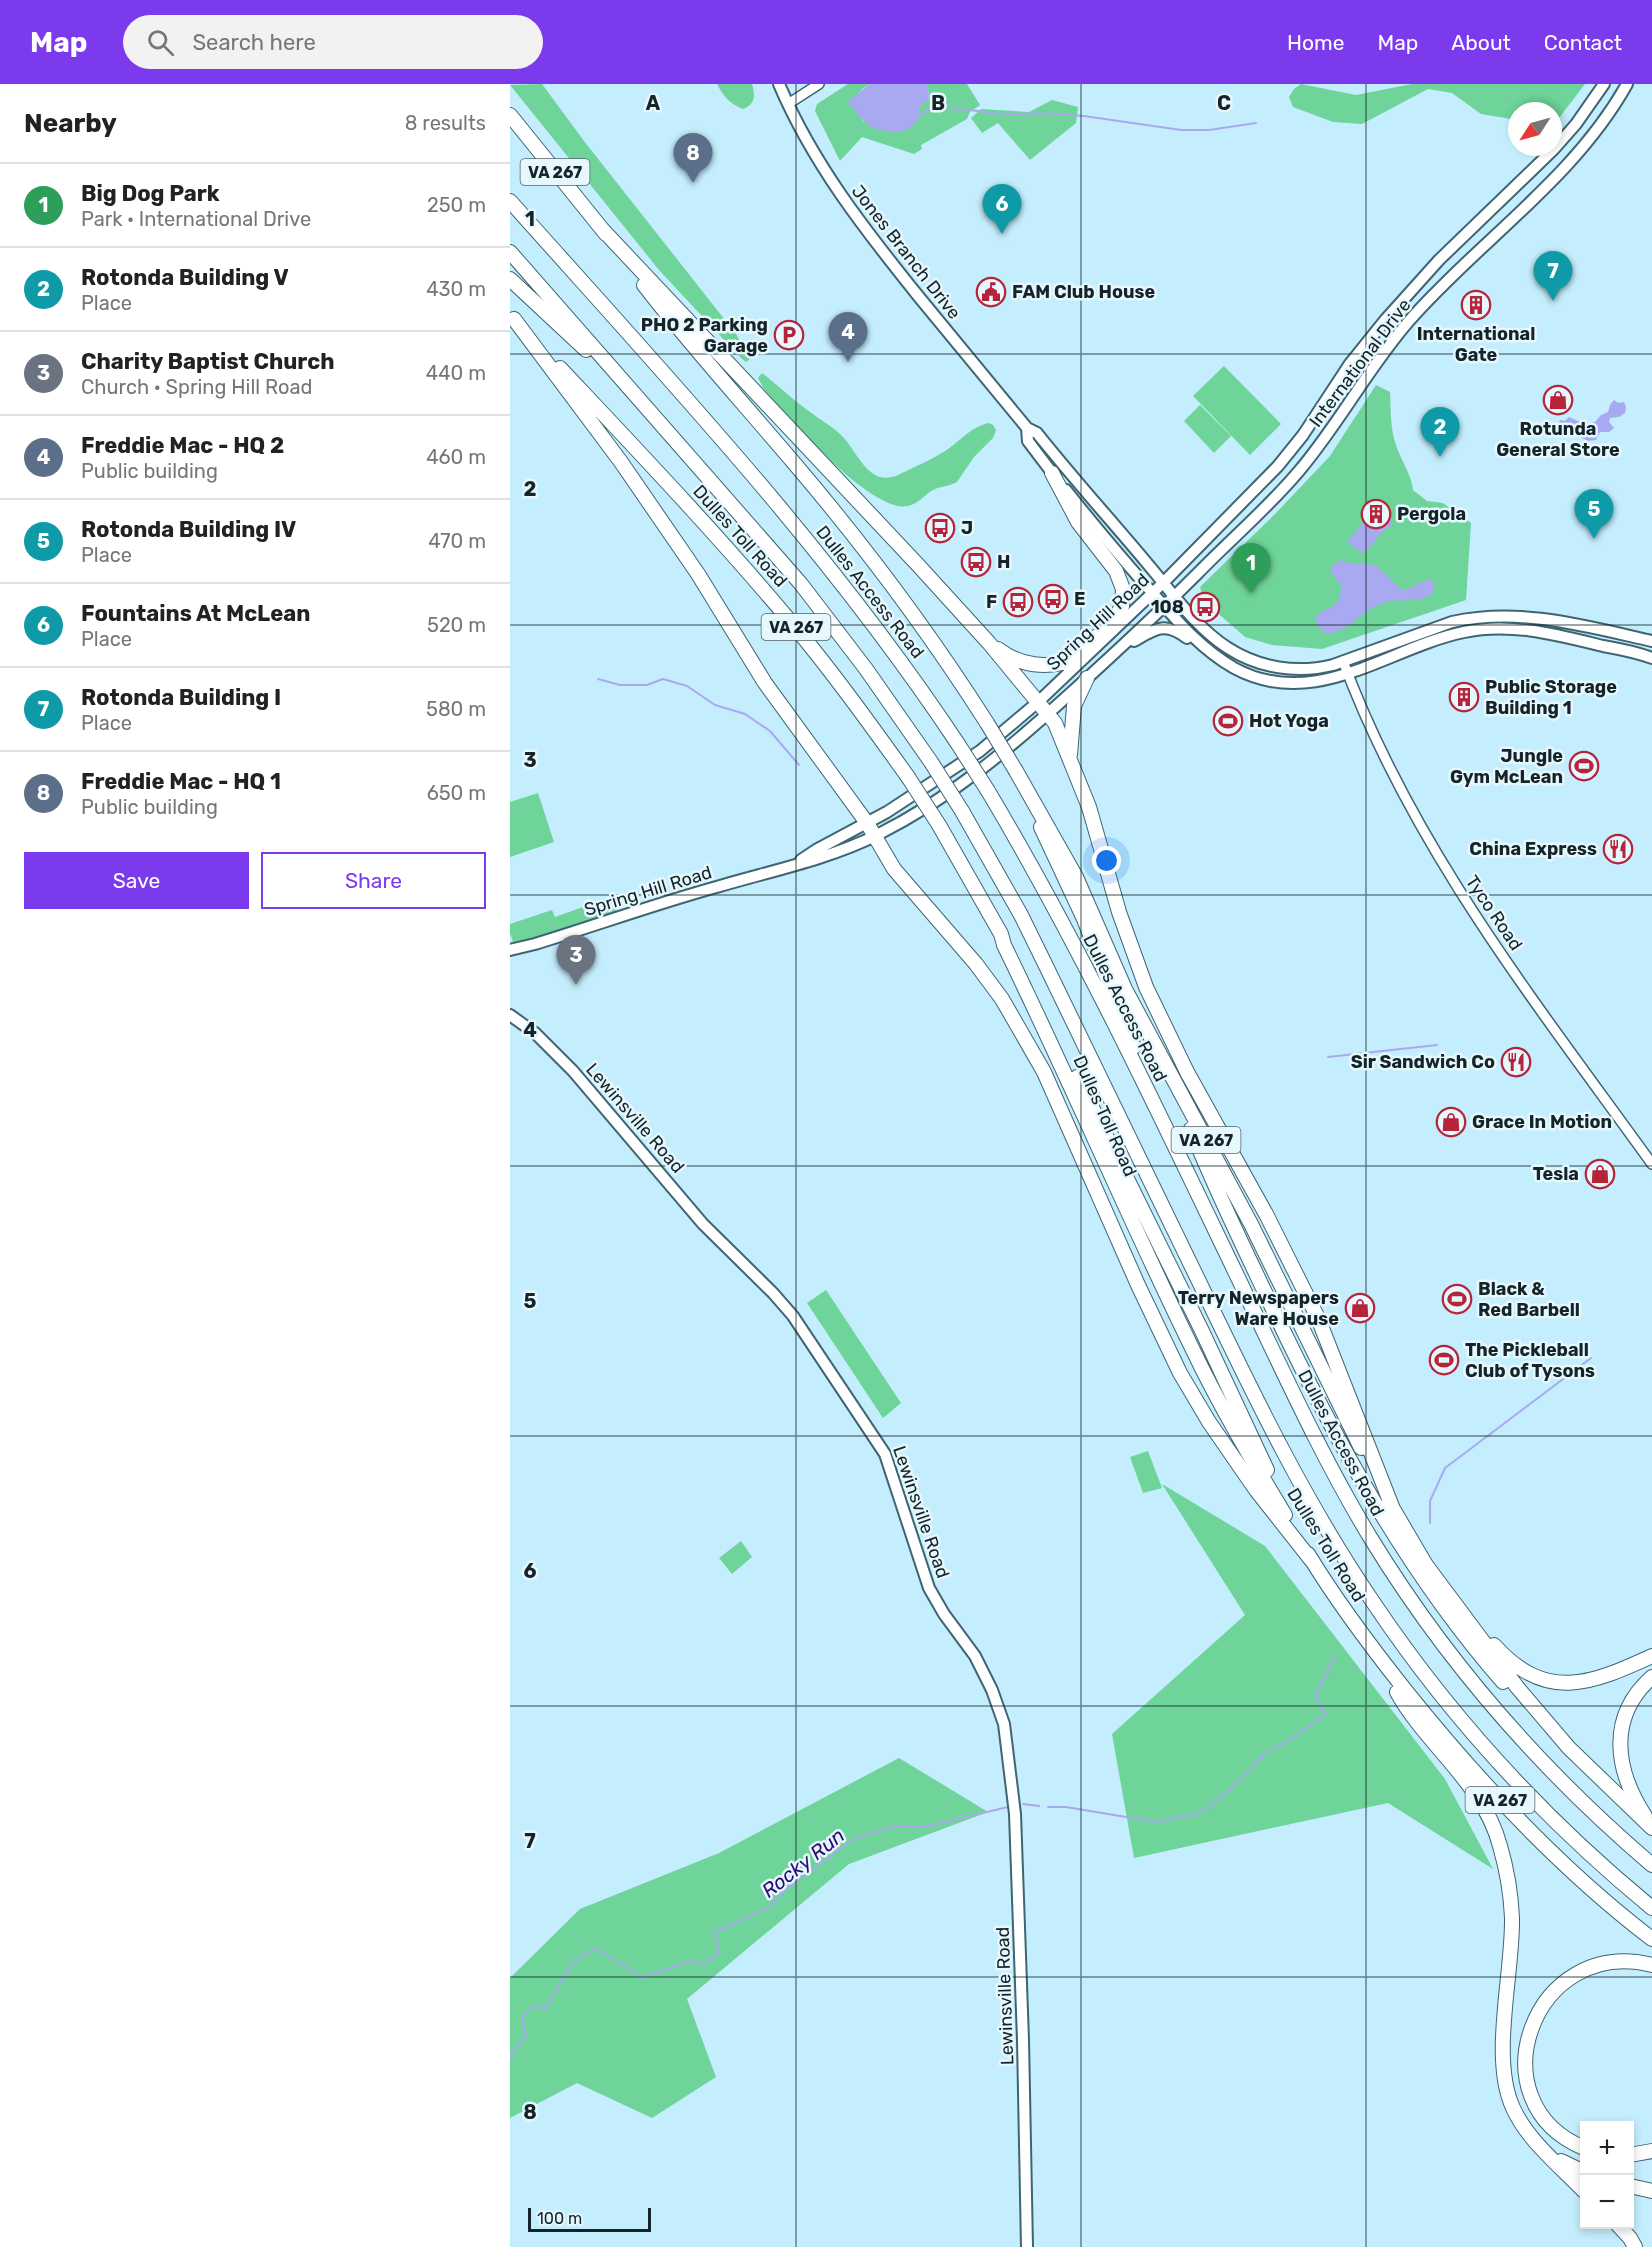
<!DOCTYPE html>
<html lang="en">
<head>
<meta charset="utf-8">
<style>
	body { margin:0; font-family:Rubik,sans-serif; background:#f2f2f2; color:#222 }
	.controls { position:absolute; right:18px; bottom:18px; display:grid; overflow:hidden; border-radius:0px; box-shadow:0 3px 9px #0003 }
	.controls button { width:54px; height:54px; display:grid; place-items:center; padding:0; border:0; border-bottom:2px solid #e0e0e0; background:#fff; color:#222; font:30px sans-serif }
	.compass { position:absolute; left:998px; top:18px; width:54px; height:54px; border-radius:50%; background:#fff; box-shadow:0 3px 9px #0003; rotate:234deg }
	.scale { position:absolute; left:18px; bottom:15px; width:123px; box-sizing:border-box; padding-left:6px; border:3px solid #142429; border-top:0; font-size:16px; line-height:21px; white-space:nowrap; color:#142429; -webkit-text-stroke:4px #e6f7fd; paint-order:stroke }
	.you { position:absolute; left:597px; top:777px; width:21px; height:21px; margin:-15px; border:4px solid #fff; border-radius:50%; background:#1a73e8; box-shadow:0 0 0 9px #1a73e833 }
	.badge { display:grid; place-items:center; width:39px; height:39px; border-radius:50%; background:#7c3aed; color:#fff; font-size:20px; font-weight:700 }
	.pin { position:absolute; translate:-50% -50px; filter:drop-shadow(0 2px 3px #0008) }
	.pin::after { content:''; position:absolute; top:32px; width:21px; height:18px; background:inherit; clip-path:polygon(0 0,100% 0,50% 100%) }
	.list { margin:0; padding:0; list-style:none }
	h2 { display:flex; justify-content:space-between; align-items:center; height:78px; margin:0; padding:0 24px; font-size:26px }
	h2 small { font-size:20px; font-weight:400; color:#767676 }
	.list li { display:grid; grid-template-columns:39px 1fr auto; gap:18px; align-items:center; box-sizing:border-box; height:84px; padding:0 24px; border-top:2px solid #e0e0e0 }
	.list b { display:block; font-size:22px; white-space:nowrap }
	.list p { margin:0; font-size:20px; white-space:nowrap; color:#767676 }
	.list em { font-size:20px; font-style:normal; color:#767676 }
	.actions { display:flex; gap:12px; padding:18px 24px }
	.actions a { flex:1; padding:14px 0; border:2px solid #7c3aed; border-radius:0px; text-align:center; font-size:21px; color:#7c3aed }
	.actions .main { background:#7c3aed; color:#fff }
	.icon { flex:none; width:33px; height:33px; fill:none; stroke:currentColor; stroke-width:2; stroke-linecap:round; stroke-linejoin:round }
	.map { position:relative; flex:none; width:1142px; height:2163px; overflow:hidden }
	header { display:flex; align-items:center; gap:36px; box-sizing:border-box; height:84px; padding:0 30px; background:#7c3aed; color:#fff }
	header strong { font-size:28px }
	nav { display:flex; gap:33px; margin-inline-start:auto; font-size:21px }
	.search { width:420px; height:54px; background:#f2f2f2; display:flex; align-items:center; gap:15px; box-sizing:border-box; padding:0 21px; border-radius:33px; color:#767676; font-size:22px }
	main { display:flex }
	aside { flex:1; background:#fff }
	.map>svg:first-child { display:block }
	.green { fill:#6ed499 }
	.water { fill:#a9a9f1 }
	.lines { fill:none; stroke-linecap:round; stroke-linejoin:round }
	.stream { stroke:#a9a9f1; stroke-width:2 }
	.tertiary-casing { stroke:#3f6572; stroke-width:12 }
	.secondary-casing { stroke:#3f6572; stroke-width:14 }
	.motorway-casing { stroke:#3f6572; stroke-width:16 }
	.tertiary { stroke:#fff; stroke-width:9 }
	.secondary { stroke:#fff; stroke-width:10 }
	.motorway { stroke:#fff; stroke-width:14 }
	.motorway-bridge-casing { stroke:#3f6572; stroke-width:16; stroke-linecap:butt }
	.motorway-bridge { stroke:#fff; stroke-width:14 }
	.grid { fill:none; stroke:#142429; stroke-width:1.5; stroke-opacity:0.55 }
	.labels { text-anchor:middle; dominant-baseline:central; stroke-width:5; stroke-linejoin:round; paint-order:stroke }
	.shield { fill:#e6f7fd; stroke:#536369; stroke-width:1.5 }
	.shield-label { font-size:16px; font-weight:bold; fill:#142429 }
	.street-label { font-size:18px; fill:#142429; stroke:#e6f7fd }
	.poi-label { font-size:18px; font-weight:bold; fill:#142429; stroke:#e6f7fd; text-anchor:start }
	.water-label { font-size:20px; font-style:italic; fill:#2a0b76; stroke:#e6f7fd }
	.grid-label { font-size:20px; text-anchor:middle; font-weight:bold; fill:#142429; stroke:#e6f7fd; stroke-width:5; stroke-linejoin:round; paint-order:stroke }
</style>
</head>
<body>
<header>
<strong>Map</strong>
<div class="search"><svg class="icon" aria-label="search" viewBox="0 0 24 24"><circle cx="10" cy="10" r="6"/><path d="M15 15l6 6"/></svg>Search here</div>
<nav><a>Home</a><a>Map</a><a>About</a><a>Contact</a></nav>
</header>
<main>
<aside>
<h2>Nearby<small>8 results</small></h2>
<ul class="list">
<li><span class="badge" style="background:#2e9e5b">1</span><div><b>Big Dog Park</b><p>Park · International Drive</p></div><em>250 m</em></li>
<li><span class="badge" style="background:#0f9aa8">2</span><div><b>Rotonda Building V</b><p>Place</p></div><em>430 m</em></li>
<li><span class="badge" style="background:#6b7280">3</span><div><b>Charity Baptist Church</b><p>Church · Spring Hill Road</p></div><em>440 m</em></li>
<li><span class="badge" style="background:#5c6f8a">4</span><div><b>Freddie Mac - HQ 2</b><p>Public building</p></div><em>460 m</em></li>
<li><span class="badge" style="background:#0f9aa8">5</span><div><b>Rotonda Building IV</b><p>Place</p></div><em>470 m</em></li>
<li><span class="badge" style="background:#0f9aa8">6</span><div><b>Fountains At McLean</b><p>Place</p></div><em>520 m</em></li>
<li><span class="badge" style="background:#0f9aa8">7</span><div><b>Rotonda Building I</b><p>Place</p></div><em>580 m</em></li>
<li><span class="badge" style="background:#5c6f8a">8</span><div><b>Freddie Mac - HQ 1</b><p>Public building</p></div><em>650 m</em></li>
</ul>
<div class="actions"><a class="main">Save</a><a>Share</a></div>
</aside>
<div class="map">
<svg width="1142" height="2163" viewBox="0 0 1142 2163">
	<rect width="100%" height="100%" fill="#c4eefd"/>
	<path class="green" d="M32,0l42,57 152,193 14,25 -4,3 -5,-4 -82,-88 -149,-185z
		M207,0h35c3,11 4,20 -9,25 -13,-5 -20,-13 -26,-25z
		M338,0h22l-9,6 -6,18 8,13 55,-6 3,-12 7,-2 1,-8 -3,-9h41l13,21 -10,7 -3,7 -46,26 1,4 -8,5 -52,-17 -22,24 -25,-50 2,-7z
		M791,0l55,11 56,-11h173l-32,42v-15h-36v9l-36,-6 -29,-21 -24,-4 -66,35 -29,-2 -40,-15 -4,-10 5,-8z
		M542,16l26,7 -2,16 -46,37 -32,-37 -16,10 -11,-15 10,-9 48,3z
		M714,282l57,58 -31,31 -57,-59z
		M252,289c17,13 33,29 51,41 10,8 21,13 30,23 10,11 17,27 29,36 8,6 17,6 26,2 16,-8 33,-15 47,-24 15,-9 26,-25 44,-28l4,2 3,5 -3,8 -19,19 -17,25c-7,4 -14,4 -22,7 -9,4 -16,15 -27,17 -36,8 -122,-90 -144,-117l-6,-11z
		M866,301l14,7c1,18 0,36 6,53 5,16 15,28 17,45l14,11 16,2 28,20 -5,77 -144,49 -50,-4 -27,-8 -41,-36 -4,-14 75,-73 55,-58z
		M690,321l31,31 -17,17 -30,-32z
		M28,709l16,49 -44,15v-55z
		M104,812l4,14 -104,35 -4,-12v-9l42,-14 3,7z
		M316,1206l75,113 -18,15 -76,-115z
		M638,1367l14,37 -19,5 -13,-36z
		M652,1400l103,62 180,233 48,90 -105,-66 -254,55 -22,-124 133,-119z
		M231,1457l11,16 -20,17 -13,-16z
		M389,1674l89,54 -139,52 -162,135 29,78 -64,41 -75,-35 -67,35v-140l70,-69 139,-56z"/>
	<path class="water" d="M360,0h56l3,9 -1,8 -7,3 -3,11 2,4c-4,3 -8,7 -12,10 -12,6 -36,2 -45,-9 -6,-6 -8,-12 -16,-18z
		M1104,316l4,3 6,-1 2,5 -1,6 -6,4 -9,1 -1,4 5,6 -5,4h-9l-4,8 -8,1 -8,-4 1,-5 -3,-3 -12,6 -7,-5 -1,-6 2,-4 5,1 4,-4 15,7 11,-2 6,-7 7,-3 2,-7z
		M871,429l9,2 2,4 -2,8c-14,5 -15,20 -28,26l-14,-10 2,-4 18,-23z
		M833,476l4,3 28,2 26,24h6l22,-10 4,2 1,11c-16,14 -37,4 -54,12 -20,8 -29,26 -52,30l-9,-6 -4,-12c15,-11 26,-7 26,-31l-11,-15 4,-6z"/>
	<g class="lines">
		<path class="stream" d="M408,31l19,-9 74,9 28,-2 45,3 97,14h28l47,-7
			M88,595l22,6h27l16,-6 24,7 28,19 30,9 25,17 29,34
			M818,973l109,-12
			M920,1439v-22l15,-33 146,-110
			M513,1720l16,2
			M538,1723h18l90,15 44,-9 29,-22 34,-36 34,-20 29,-21 -11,-19 21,-40
			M0,1973l16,-22 -4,-18 11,-11 13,2 27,-46 22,-14 48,30 46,-17 16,3 14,-12 -4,-20 55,-25 13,-16 69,-51 38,-13h34l84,-20"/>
		<g class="tertiary-casing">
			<path id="tertiary" d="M278,20l31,-20
				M833,577c70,188 193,342 309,503"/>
		</g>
		<g class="secondary-casing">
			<path id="secondary" d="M269,0c34,80 86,146 140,213 36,44 72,87 108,131l10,5c35,44 73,86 109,129 25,29 49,65 82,86 31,20 69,26 105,17l119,-43c68,-15 133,4 200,19
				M517,344l1,13 28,37
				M556,406c26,33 54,66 82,98 26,29 51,60 86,80 81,44 153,-20 230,-36 47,-10 94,3 139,14 17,3 33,6 49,12
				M624,557c21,-12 31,-20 53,-3
				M291,776l15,-10 71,-38 93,-61 58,-49 125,-119 115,-117 25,-31 46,-70 37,-46 53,-59 115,-111 22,-25 28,-40
				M0,866l25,-6c62,-19 123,-41 185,-58 51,-15 109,-27 157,-51 77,-39 132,-86 196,-144 42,-38 84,-77 125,-118 33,-34 70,-65 101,-102 40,-47 69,-103 110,-150 70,-80 165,-142 218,-237
				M0,931l25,18 38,38 130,153 70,69 20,23 92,138 44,134 15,26 31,42 17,34 12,34 11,90 8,226 4,207"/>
		</g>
		<g class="motorway-casing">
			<path id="motorway" d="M0,31l96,119
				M0,117c156,175 318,347 448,543
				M91,144l317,337 71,78 66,80 34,84 30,105 27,75 41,85 79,142 52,104 75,191
				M0,168l291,332 65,85 65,93
				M0,195l76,71
				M134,201c48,62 100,119 150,178 70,82 135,169 193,260
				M4,235l107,143 77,112 67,109 102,140 27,46 82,95 26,35 42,73 94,213 42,88 29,49 47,68 56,71
				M50,284c78,83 157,166 230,253 42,50 80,103 118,156
				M542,389l26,49 38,49 7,18 -1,17 -8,14 -32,31 -17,12
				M488,565c22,17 49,20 75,11
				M560,671l4,-49 13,-28
				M506,687l60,106 49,112 126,235 110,224
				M478,707c95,159 174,329 254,495 41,85 79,170 128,251 75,123 172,234 282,328
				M452,727l59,104 25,51c54,111 107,222 161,332 50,104 101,209 166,304 77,115 172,218 279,306
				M429,741l62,109 3,11c65,133 123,270 188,403 27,57 60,112 93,167
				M531,743l43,92 50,128
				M567,993l125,254 65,139
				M681,1045c24,60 53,119 81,178 63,133 134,264 231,375
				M879,1418l37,63 91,122 52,61 83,80
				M798,1470c29,48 63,93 98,137 73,91 153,177 246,248
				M984,1561c52,58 97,39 158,11
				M887,1608c30,54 87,92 103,154 7,24 11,48 12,72 1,56 -22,140 1,190 15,33 47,58 71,83
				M1135,1732c-30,-46 -38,-99 7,-139
				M1074,2064c-111,-46 -51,-213 68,-183
				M1120,2071l22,-4
				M1051,2077l23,11
				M1120,2102l22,5
				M1107,2140l13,14 5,9"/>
		</g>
		<use href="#tertiary" class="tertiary"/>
		<use href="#secondary" class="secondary"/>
		<use href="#motorway" class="motorway"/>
		<g class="motorway-bridge-casing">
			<path id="motorway-bridge" d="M477,639l29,48
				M448,660l30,47
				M421,678l31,49
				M398,693l31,48"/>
		</g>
		<use href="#motorway-bridge" class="motorway-bridge"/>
	</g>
	<path class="grid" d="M286,0v2163M571,0v2163M856,0v2163M0,270h1142M0,541h1142M0,811h1142M0,1082h1142M0,1352h1142M0,1622h1142M0,1893h1142"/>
	<defs>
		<g id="civic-ring" transform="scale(1.5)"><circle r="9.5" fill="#e6f7fd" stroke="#b62439" stroke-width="1.5"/><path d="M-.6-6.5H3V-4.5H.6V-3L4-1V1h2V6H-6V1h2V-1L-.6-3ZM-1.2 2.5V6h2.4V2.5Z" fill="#b62439"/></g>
		<g id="building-ring" transform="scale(1.5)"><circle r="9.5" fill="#e6f7fd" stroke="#b62439" stroke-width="1.5"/><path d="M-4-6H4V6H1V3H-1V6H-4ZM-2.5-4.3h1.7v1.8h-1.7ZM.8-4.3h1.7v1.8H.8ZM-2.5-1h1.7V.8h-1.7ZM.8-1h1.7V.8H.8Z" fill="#b62439"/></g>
		<g id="parking-ring" transform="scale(1.5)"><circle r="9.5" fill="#e6f7fd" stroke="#b62439" stroke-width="1.5"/><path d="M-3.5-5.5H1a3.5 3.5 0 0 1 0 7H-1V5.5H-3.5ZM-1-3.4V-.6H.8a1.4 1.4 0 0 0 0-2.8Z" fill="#b62439"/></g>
		<g id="shop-ring" transform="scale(1.5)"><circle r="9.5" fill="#e6f7fd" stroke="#b62439" stroke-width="1.5"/><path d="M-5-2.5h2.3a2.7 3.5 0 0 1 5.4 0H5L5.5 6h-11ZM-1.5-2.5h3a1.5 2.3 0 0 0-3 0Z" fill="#b62439"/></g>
		<g id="bus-ring" transform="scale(1.5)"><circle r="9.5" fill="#e6f7fd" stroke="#b62439" stroke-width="1.5"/><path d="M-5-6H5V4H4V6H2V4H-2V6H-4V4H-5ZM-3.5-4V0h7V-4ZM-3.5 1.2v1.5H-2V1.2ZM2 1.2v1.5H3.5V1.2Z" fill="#b62439"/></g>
		<g id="stadium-ring" transform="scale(1.5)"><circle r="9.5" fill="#e6f7fd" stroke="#b62439" stroke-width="1.5"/><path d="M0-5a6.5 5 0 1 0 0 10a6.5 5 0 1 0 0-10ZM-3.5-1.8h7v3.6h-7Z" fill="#b62439"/></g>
		<g id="restaurant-ring" transform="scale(1.5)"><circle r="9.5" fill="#e6f7fd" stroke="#b62439" stroke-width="1.5"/><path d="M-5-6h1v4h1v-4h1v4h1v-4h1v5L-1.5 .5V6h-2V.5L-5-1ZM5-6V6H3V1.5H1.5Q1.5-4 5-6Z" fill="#b62439"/></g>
	</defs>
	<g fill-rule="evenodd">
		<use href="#civic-ring" x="481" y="208"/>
		<use href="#building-ring" x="966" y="221"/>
		<use href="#parking-ring" x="279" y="251"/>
		<use href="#shop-ring" x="1048" y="316"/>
		<use href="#building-ring" x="866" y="430"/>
		<use href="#bus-ring" x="430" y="444"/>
		<use href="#bus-ring" x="466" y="478"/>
		<use href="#bus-ring" x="543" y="515"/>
		<use href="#bus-ring" x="508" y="518"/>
		<use href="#bus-ring" x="695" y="523"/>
		<use href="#building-ring" x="954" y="613"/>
		<use href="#stadium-ring" x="718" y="637"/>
		<use href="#stadium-ring" x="1074" y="682"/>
		<use href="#restaurant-ring" x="1108" y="765"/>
		<use href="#restaurant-ring" x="1006" y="978"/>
		<use href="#shop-ring" x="941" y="1038"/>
		<use href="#shop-ring" x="1090" y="1090"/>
		<use href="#stadium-ring" x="947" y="1215"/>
		<use href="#shop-ring" x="850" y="1224"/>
		<use href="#stadium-ring" x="934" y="1276"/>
	</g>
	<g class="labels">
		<g class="shield">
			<rect x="10.5" y="75" width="69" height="26" rx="4.5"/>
			<rect x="251.5" y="530" width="69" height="26" rx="4.5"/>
			<rect x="661.5" y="1043" width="69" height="26" rx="4.5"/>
			<rect x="955.5" y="1703" width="69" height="26" rx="4.5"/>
		</g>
		<g class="shield-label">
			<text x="45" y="88">VA 267</text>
			<text x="286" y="543">VA 267</text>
			<text x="696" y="1056">VA 267</text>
			<text x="990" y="1716">VA 267</text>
		</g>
		<g class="street-label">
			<text transform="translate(396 168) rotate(52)">Jones Branch Drive</text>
			<text transform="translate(850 279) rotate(-53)">International Drive</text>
			<text transform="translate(230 452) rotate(48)">Dulles Toll Road</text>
			<text transform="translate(360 508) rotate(52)">Dulles Access Road</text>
			<text transform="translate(588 538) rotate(-43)">Spring Hill Road</text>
			<text transform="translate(138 807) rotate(-17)">Spring Hill Road</text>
			<text transform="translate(984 829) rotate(56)">Tyco Road</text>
			<text transform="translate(615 924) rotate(63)">Dulles Access Road</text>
			<text transform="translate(595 1032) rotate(66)">Dulles Toll Road</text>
			<text transform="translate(125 1034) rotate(49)">Lewinsville Road</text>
			<text transform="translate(831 1359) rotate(62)">Dulles Access Road</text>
			<text transform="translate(411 1428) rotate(71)">Lewinsville Road</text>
			<text transform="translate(816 1461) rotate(58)">Dulles Toll Road</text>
			<text transform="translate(495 1912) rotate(-92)">Lewinsville Road</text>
		</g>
		<g class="poi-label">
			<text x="502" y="208">FAM Club House</text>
			<text x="258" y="241" text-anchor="end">PHO 2 Parking<tspan x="258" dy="21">Garage</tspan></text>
			<text x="966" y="250" text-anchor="middle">International<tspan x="966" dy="21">Gate</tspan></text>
			<text x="1048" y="345" text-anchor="middle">Rotunda<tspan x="1048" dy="21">General Store</tspan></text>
			<text x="887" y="430">Pergola</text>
			<text x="451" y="444">J</text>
			<text x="487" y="478">H</text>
			<text x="564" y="515">E</text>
			<text x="487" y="518" text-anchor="end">F</text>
			<text x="674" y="523" text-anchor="end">108</text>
			<text x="975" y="603">Public Storage<tspan x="975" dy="21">Building 1</tspan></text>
			<text x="739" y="637">Hot Yoga</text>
			<text x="1053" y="672" text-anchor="end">Jungle<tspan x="1053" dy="21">Gym McLean</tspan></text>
			<text x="1087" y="765" text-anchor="end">China Express</text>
			<text x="985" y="978" text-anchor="end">Sir Sandwich Co</text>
			<text x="962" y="1038">Grace In Motion</text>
			<text x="1069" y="1090" text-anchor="end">Tesla</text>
			<text x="968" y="1205">Black &amp;<tspan x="968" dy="21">Red Barbell</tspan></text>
			<text x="829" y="1214" text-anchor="end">Terry Newspapers<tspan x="829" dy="21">Ware House</tspan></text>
			<text x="955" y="1266">The Pickleball<tspan x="955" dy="21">Club of Tysons</tspan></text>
		</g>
		<g class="water-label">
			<text transform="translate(293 1779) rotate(-38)">Rocky Run</text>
		</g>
	</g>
	<g class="grid-label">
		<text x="143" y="26">A</text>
		<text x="428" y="26">B</text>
		<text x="714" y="26">C</text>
		<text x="20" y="142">1</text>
		<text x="20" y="412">2</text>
		<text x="20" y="683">3</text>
		<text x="20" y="953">4</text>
		<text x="20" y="1224">5</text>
		<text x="20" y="1494">6</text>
		<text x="20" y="1764">7</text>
		<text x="20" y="2035">8</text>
	</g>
</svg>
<div class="controls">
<button>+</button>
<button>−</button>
</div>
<svg class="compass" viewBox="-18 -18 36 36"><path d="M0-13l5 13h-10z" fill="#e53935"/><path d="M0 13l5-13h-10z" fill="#767676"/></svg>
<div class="scale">100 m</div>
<div class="you"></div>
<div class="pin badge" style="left:741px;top:509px;background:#2e9e5b">1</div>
<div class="pin badge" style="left:930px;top:373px;background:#0f9aa8">2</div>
<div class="pin badge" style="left:66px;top:901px;background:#6b7280">3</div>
<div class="pin badge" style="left:338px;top:278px;background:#5c6f8a">4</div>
<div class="pin badge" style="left:1084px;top:455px;background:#0f9aa8">5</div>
<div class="pin badge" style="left:492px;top:150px;background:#0f9aa8">6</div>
<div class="pin badge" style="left:1043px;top:217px;background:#0f9aa8">7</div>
<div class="pin badge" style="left:183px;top:99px;background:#5c6f8a">8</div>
</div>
</main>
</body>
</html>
